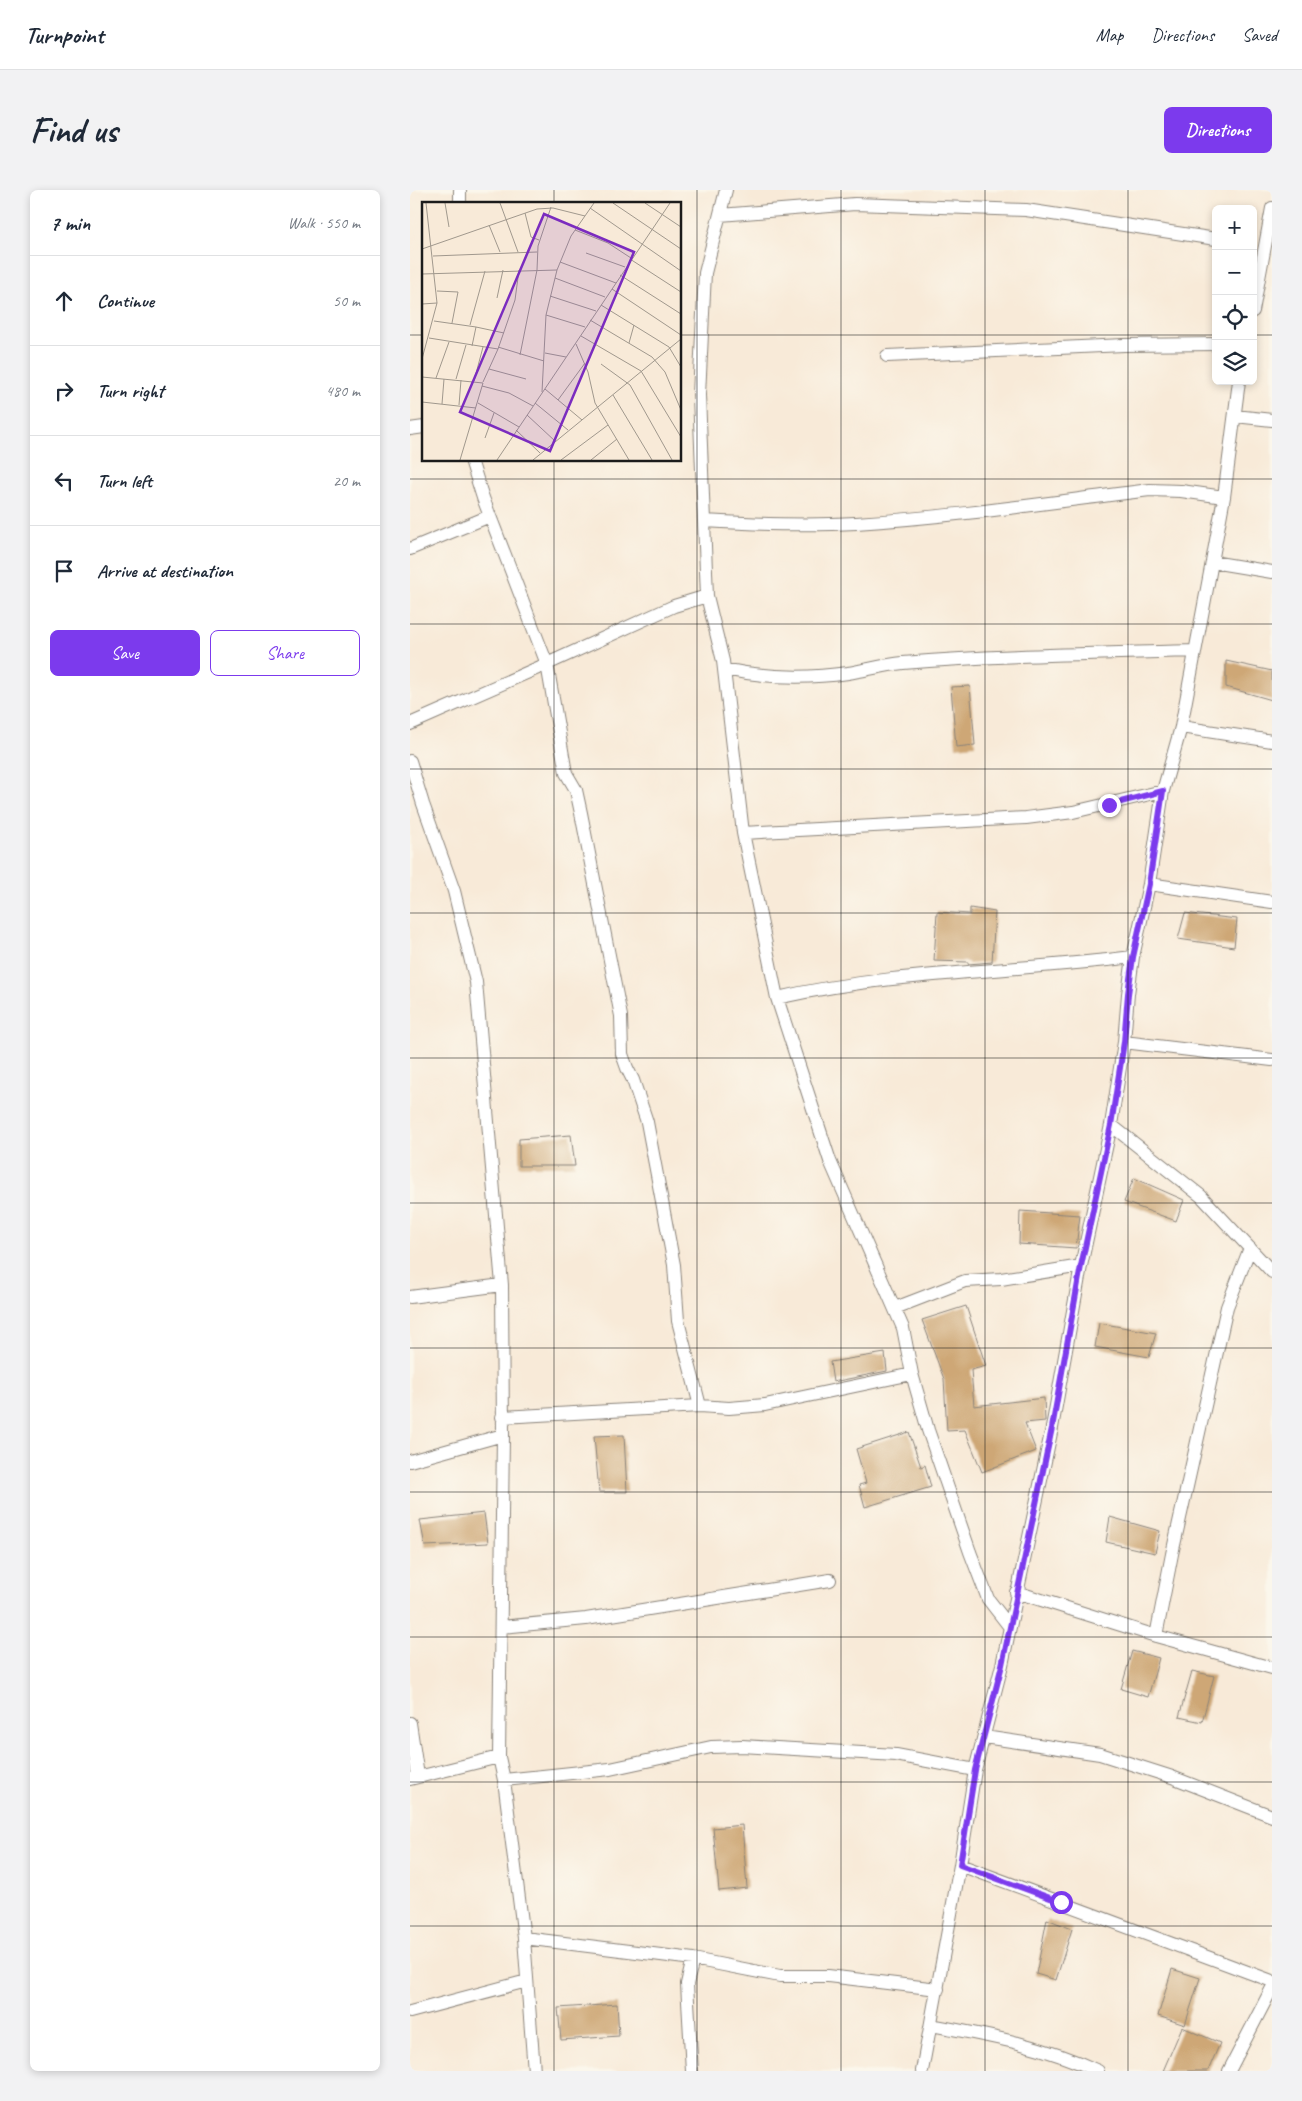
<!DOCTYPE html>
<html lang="en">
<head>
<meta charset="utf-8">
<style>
	body { margin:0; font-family:Caveat,sans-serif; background:#f2f2f3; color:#1f2937 }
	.controls { position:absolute; right:15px; top:15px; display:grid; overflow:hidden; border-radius:8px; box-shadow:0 2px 8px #0003 }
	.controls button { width:45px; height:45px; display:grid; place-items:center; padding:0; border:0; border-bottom:1px solid #e0e1e3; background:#fff; color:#1f2937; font:25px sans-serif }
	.stop { position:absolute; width:15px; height:15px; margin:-11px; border:4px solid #7c3aed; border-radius:50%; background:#fff }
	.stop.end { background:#7c3aed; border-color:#fff; box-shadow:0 1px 5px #0008 }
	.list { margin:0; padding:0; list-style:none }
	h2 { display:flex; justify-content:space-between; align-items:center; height:65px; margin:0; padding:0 20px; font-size:21px }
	h2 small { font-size:16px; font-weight:400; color:#747a83 }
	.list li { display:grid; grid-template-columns:32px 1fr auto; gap:15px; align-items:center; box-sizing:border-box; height:90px; padding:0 20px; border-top:1px solid #e0e1e3 }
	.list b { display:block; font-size:19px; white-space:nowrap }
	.list em { font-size:16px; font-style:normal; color:#747a83 }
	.actions { display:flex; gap:10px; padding:15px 20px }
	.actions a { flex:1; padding:11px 0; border:1px solid #7c3aed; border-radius:8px; text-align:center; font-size:18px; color:#7c3aed }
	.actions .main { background:#7c3aed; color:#fff }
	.icon { flex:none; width:28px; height:28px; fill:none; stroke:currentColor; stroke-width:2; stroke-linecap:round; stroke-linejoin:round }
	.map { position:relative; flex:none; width:862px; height:1881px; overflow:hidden; border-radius:8px }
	header { display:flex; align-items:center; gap:30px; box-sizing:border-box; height:70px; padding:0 25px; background:#fff; border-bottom:1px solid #e0e1e3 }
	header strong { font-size:24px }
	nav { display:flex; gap:28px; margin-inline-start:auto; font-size:18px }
	.intro { display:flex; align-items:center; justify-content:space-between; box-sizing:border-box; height:120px; padding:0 30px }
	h1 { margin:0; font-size:35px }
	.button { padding:12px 22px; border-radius:8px; background:#7c3aed; color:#fff; font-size:18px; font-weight:700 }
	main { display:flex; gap:30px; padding:0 30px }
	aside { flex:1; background:#fff; border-radius:8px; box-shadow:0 2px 8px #0003 }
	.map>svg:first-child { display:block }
	.building { fill:#cea776 }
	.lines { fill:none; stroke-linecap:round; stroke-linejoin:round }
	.minor-casing { stroke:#8a837a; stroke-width:14 }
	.minor { stroke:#fff; stroke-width:12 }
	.route { stroke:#7c3aed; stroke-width:6 }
	.grid { fill:none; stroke:#1c1c1c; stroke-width:1; stroke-opacity:0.55 }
	.inset-road { fill:none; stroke:#a0988d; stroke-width:1 }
	.view { fill:#7b2cbf; fill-opacity:0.15; stroke:#7b2cbf; stroke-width:2.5 }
	.inset-edge { fill:none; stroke:#1c1c1c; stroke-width:2.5 }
</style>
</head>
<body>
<header>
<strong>Turnpoint</strong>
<nav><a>Map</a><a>Directions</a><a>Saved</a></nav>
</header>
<div class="intro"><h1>Find us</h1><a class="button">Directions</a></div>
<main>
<aside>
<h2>7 min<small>Walk · 550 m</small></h2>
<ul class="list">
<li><svg class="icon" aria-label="ahead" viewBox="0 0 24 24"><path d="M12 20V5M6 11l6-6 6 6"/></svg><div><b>Continue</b></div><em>50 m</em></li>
<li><svg class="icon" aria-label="right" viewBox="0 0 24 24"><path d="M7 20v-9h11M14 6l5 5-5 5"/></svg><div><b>Turn right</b></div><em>480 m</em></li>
<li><svg class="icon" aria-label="left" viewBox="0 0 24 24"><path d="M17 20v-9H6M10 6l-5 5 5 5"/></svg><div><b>Turn left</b></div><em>20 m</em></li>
<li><svg class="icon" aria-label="arrive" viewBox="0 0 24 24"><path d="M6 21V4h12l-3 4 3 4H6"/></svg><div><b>Arrive at destination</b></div></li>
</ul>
<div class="actions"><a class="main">Save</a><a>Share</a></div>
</aside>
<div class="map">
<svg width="862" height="1881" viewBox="0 0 862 1881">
	<rect width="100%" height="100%" fill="#fbf7ec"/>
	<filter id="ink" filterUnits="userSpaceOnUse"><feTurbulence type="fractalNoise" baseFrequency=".02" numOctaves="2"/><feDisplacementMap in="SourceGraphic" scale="10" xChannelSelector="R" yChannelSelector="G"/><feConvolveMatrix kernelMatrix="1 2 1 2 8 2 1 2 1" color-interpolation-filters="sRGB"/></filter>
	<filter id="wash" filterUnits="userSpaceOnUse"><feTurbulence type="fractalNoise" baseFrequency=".0096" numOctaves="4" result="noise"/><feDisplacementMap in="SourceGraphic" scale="20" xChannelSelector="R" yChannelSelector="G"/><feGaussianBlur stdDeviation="1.12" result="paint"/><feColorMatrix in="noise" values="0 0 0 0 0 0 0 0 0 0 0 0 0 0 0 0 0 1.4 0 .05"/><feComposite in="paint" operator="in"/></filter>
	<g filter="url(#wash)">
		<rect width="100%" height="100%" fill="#f8ead8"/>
		<g id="blocks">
			<path class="building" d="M816,471l46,10v29l-46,-13z
				M560,496l5,59 -19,2 -5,-60z
				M560,718l25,4 -3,50 -24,2v-2l-34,-1 3,-49 33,2z
				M775,723l52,6 -3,28 -56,-8z
				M161,945l4,31h-56v-27z
				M724,988l50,22 -8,21 -52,-19z
				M610,1021l60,4 -4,33 -57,-4z
				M556,1116l20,60 -15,4 3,36 70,-8 1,23 -20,2 11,28 -54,21 -17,-42 -18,1 -3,-52 -22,-59z
				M689,1133l57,10 -7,24 -54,-10z
				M475,1163l2,18 -54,11 -3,-20z
				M499,1242l12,35 4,-2 6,22 -66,20 -6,-22 7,-2 -10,-34z
				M214,1245l3,57h-28l-5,-56z
				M74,1323l4,30 -63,3 -5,-26z
				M700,1327l50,14 -5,22 -49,-11z
				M722,1461l27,7 -11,39 -27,-8z
				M782,1481l22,5 -12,46 -23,-5z
				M332,1635l5,63 -28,3 -6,-63z
				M637,1729l25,10 -16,51 -20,-6z
				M762,1779l28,9 -15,47 -27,-9z
				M207,1814l2,32 -58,4 -3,-32z
				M772,1837l38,16 -12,28h-45z"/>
		</g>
	</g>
	<g filter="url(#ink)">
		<use href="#blocks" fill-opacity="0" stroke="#8a837a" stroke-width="1"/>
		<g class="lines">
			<g class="minor-casing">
				<path id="minor" d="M50,0v14
					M310,25l135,-11 171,6 190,29
					M843,121l19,-103
					M477,166l237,-11 92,-1
					M825,226l37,4
					M0,239l14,-2
					M61,270l12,38 64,166 19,109 10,17 5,23 40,203 1,38 5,14 6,12 14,42 27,143 4,56 22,85
					M295,331c50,3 101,5 151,2 98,-6 196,-21 294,-33l31,1 43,6
					M0,359l80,-33
					M802,372l60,10
					M297,406l-8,-201 6,-122 21,-83
					M314,479c41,9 82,10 124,4 18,-3 37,-8 55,-10 97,-8 195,-9 291,-12
					M0,534l137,-60 127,-58 33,-10 16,65 20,172 34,165 53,163 73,167 9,46 16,56 42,122 18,47 21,27
					M771,537l91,14
					M0,571l13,43 31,87 22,91 26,303 1,150
					M333,643l283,-15 47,-6 90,-21
					M739,694l123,18
					M367,808c117,-27 238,-26 356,-41
					M714,852l148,18
					M701,935l90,71 71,76
					M0,1107l92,-12
					M485,1118l70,-27 36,-2 80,-13
					M92,1227l198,-11 29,2 36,-3 147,-31
					M0,1271l93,-26 -4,322
					M606,1402l140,44 116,32
					M91,1437l85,-8 244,-39
					M746,1446l16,-82 55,-247 23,-59
					M0,1533l8,53
					M574,1547l116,17 72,23 100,39
					M0,1589l89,-22 5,23 20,158 10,133
					M94,1590l106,-11 101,-22 31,-1 154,9 79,15
					M550,1675l312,116
					M114,1748l169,21 87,17h48l110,13
					M0,1822l117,-31
					M521,1835c59,11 111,20 167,46
					M282,1881l-5,-87 6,-25
					M512,1881l38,-206 15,-95 27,-105 50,-237 29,-162 30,-141 13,-83 4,-48 5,-37 16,-73 14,-93 18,-64 31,-165 12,-65 15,-116
					M819,1881l43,-83"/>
			</g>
			<use href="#minor" class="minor"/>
		</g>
	</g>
	<g class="lines" filter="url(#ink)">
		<path class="route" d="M651,1712l-101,-37 15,-95 27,-105 50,-237 29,-162 30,-141 13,-83 4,-48 5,-37 16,-73 14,-93 -54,14"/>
	</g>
	<path class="grid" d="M144,0v14M287,0v1881M431,0v1881M575,0v1881M718,0v1881M0,145h14M270,145h536M843,145h19M144,270v1611M0,289h862M0,434h862M0,579h862M0,723h862M0,868h862M0,1013h862M0,1158h862M0,1302h862M0,1447h862M0,1592h862M0,1736h862"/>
	<g transform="translate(12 12)">
		<rect width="259" height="259" fill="#f8ead8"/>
		<path class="inset-road" d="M23,1l4,24M78,1l18,49M191,1l68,46M223,1l36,24M168,6l91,63M103,11l6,24 8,3M67,23l11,27M153,28l33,13 23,15M0,47l115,-40 16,-1 32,8M164,51l39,14M11,54l104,-4M208,57l51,33M138,60l56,21M135,68l14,-34 23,-33M0,72l135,-4 -11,45 -4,77M198,73l61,39M133,76l50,19M190,87l69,46M15,89l21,1 -6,31M128,94l46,15M75,96l6,-28M0,102l15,-1M179,103l68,42 12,20M124,113l39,12M168,118l62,37 13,15 16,38M12,119l42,6 -4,19M48,123l15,-54M54,125l28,6M159,134l60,35 40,66M7,136l69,11 -15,33M207,141l5,-18M154,142l12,28 7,31 34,57M76,145l46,14M76,147l17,-49 4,-30M123,151l21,4M98,153l17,-85 1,-24 13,-39M0,157l15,-56 -11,-100M179,162l29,21 42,75M67,167l37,10M0,175l61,6 -23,77M14,176l13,-36M34,177l10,-34M52,179l9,-34M60,184l27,7 24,13M123,187l37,31M191,193l39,65M136,198l27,-37M0,200l54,6M56,201l41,24M113,201l33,27M20,202l2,-25M37,203l2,-25M105,213l28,26M94,228l24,23M63,236l9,-25M75,258l173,-257M111,258l148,-121M139,258l47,-35M169,258l26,-21"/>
		<path class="view" d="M122,12l90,38 -84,199 -90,-39z"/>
		<rect width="259" height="259" class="inset-edge"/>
	</g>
</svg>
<div class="controls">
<button>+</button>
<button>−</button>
<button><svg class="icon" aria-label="locate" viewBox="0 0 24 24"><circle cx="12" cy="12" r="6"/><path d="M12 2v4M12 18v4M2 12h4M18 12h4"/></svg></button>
<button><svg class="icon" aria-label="layers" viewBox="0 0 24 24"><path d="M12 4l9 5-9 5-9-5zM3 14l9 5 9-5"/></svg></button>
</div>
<div class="stop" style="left:651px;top:1712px"></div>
<div class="stop end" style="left:699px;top:615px"></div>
</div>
</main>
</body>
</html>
